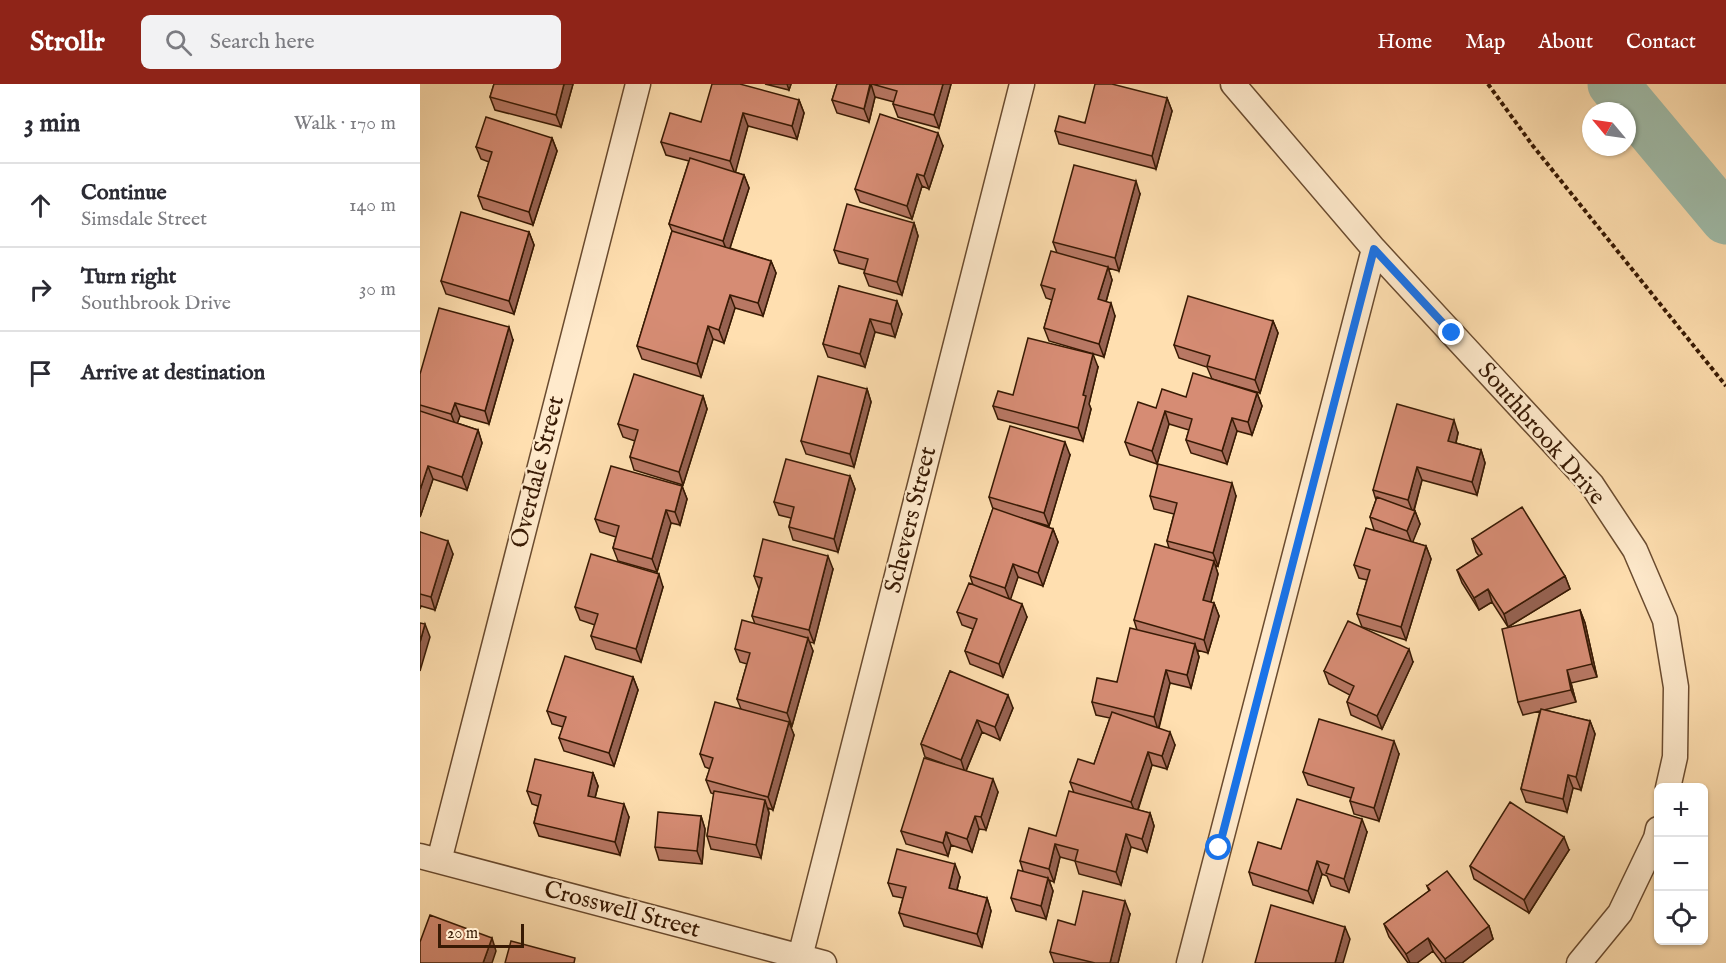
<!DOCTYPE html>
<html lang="en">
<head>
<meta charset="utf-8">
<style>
	body { margin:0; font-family:"IM FELL English",serif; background:#f2f2f3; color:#2b2b33 }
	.controls { position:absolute; right:18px; bottom:18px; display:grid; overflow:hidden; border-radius:9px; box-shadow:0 2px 4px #0004 }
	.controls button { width:54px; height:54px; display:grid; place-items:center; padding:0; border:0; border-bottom:2px solid #e1e1e2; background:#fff; color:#2b2b33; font:30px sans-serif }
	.compass { position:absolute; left:1162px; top:18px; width:54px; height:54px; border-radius:50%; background:#fff; box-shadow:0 2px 4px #0004; rotate:299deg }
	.scale { position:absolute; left:18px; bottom:15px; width:86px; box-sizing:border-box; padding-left:6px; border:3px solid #381a04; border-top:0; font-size:16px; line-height:21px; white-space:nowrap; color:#381a04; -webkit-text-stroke:4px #ffeacc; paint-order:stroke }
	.stop { position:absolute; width:18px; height:18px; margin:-14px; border:4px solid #1a73e8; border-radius:50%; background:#fff }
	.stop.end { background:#1a73e8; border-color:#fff; box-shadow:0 2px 6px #0008 }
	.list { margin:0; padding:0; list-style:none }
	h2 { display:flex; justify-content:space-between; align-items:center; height:78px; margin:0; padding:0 24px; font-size:26px }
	h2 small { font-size:20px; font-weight:400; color:#7c7c81 }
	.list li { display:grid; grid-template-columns:39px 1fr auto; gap:18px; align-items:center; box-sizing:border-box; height:84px; padding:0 24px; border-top:2px solid #e1e1e2 }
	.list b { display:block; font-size:22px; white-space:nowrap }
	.list p { margin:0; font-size:20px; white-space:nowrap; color:#7c7c81 }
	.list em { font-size:20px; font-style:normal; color:#7c7c81 }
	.icon { flex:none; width:33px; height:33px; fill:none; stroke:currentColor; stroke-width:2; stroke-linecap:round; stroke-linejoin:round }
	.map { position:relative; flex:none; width:1306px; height:879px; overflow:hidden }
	header { display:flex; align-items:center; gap:36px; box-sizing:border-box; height:84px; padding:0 30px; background:#8f2418; color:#fff }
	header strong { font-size:28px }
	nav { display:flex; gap:33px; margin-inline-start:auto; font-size:21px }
	.search { width:420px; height:54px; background:#f2f2f3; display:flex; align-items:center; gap:15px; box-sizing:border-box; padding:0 21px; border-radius:9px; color:#7c7c81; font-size:22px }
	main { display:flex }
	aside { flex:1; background:#fff }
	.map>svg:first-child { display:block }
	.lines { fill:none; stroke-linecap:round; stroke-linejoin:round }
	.river { stroke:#a0bdab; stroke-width:51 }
	.street-casing { stroke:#6a4b2f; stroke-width:27 }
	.path { stroke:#381a04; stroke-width:4; stroke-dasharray:4.5 3; stroke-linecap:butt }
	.street { stroke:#ffeacc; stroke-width:24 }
	.wall { fill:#b87864; stroke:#381a04; stroke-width:1.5 }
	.shaded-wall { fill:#966251; stroke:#381a04; stroke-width:1.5 }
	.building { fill:#d68c74; stroke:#381a04; stroke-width:1.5 }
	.route { stroke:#1a73e8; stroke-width:8 }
	.labels { text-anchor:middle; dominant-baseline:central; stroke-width:4.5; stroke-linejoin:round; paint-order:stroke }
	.street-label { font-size:24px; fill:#381a04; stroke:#ffeacc }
</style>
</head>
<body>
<header>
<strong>Strollr</strong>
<div class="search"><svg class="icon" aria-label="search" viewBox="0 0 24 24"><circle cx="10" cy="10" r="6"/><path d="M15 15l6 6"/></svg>Search here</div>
<nav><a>Home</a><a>Map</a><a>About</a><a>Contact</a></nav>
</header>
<main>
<aside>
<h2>3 min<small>Walk · 170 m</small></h2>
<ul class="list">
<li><svg class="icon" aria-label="ahead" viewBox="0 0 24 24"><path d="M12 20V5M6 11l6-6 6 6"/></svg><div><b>Continue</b><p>Simsdale Street</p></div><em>140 m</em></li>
<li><svg class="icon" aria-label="right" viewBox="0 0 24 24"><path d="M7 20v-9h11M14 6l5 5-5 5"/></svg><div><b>Turn right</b><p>Southbrook Drive</p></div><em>30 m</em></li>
<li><svg class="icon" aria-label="arrive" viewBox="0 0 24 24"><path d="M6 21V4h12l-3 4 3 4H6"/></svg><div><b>Arrive at destination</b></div></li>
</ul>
</aside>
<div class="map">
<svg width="1306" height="879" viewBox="0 0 1306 879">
	<rect width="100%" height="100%" fill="#ffdfb0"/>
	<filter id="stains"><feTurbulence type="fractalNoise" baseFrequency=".00333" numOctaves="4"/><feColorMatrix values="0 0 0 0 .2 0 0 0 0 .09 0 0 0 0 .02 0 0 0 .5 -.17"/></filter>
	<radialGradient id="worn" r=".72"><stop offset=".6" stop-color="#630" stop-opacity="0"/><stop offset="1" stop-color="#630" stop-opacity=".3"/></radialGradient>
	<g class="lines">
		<path class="river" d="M1193,0l113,135"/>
		<g class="street-casing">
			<path id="street" d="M813,0l141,165 218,236 43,65 30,70 11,67 -1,70 -7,31
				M0,772l404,107
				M19,777l199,-777
				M380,873l222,-873
				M769,879l185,-714
				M1159,879l41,-50 36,-75 2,-9"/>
		</g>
		<path class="path" d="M1068,0l45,62 193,240"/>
		<use href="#street" class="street"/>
	</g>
	<path class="wall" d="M74,0h79l-12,43 -66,-17 -5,-13z
		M345,0h26l-2,6z
		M417,0h114l-12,44 -41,-11 -5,-13 1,-2 -19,-5 -6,25 -32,-9 -5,-13z
		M747,14l5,13 -16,58 -97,-25 -4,-13z
		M379,16l5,13 -7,26 -49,-13 -13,46 9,3 5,13 -19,60 41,13 5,12 -13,43 -28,-8 -11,35 -11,-4 -12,38 -59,-18 -5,-13 35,-115 -3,-7 20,-63 -23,-6 -5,-13 40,-20z
		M132,54l5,13 -24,74 -50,-16 -5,-13 11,-34 -8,-3 -5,-12z
		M523,62l-14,43 -7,-3 -10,33 -52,-17 -5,-13z
		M720,110l-21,77 -11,-3 4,12 -6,22 9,14 -11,41 -55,-16 -5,-13 8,-28 -6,-2 -5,-13 16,-32 -4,-11z
		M494,139l4,13 -16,59 -33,-9 -5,-13 1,-3 -26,-7 -5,-13z
		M109,148l5,13 -20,69 -68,-20 -5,-13z
		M419,202l63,28 -7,23 -20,-5 -10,35 -37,-10 -5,-13z
		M853,237l5,12 -18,60 -48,-14 -5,-12 -28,-9 -5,-13z
		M93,256l-24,84 -29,-8 -3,7 21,7 4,13 -15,47 -34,-11 -13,38v-143z
		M678,283l-9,37 2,5 -8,32 -85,-22 -5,-13 20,-11z
		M447,305l4,13 -17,65 -48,-13 -5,-13z
		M837,309l5,13 -10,29 -15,-4 -10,33 -36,-11 -5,-13 3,-10 -20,-6 -12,40 -27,-9 -5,-13 31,-34 30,-11z
		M283,312l4,13 -24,76 -49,-15 -4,-13 5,-16 -12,-4 -5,-13z
		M1038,349l-2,10 25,7 4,13 -8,32 -55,-15 -8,31h1l5,13 -8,18 14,4 5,13 -25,81 -44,-13 -5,-13 10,-34 -8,-2 -5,-13 37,-29 -17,-6 -4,-13 6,-17 -3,-10z
		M650,371l-21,71 -28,-8 32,11 5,13 -15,44 -25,-9 -8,22 17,18 -24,60 -33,-13 -5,-13 8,-22 -11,-4 -5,-13 16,-27 -3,-9 23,-67 -4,-12z
		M430,392l5,13 -17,63 -45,-12 -4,-13 2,-9 -12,-3 -5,-13z
		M262,402l5,13 -7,26 -9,-2 -14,49 -39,-11 -5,-13 3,-11 -16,-5 -5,-13z
		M730,412h86l-18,70 -3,-1 3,9 -7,28 3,1 5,13 -11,37 -11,-3 2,7 -8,31 -21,-5 -11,45 16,17 -8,24 -15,-4 -14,45 12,3 4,13 -7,26 -16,-5 -10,38 -42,-11 -4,-13 -15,-4 -6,25 -5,-2 4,11 -7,28 -30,-8 -5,-13 12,-27 -3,-10 36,-25 18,-43 -4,-11 24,-18 16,-46 -14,-3 -4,-13 25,-20 20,-52 -3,-10 35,-72 -2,-7 7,-27 -20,-5z
		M0,448l33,22 -18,56 -14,-4 -1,3z
		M1052,455l93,37 5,13 -62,38 -16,-25 -13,8 -17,-27 -5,-13 22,-14 -3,-4z
		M413,485l-19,74 -5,-1 4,9 -21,75h-2l4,9 -21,75 -5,-2 1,5 -8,45 -50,-9 -4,-13 7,-42 -3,-1 -5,-13 4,-11 -5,-2 -5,-13 41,-45 -4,-10 10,-35 -7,-2 -5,-13 20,-25 -3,-8 7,-27 -5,-13z
		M243,503l-22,75 -45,-13 -5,-13 4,-11 -15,-5 -5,-13z
		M1160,526l5,13 12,54 -26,6 5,19 -32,8 46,11 5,13 -14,56 -8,-2 -6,24 -41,-10 -5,-13 19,-78 -17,4 -5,-13z
		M993,578l-31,67 -31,-14 -4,-13 3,-7 -21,-11 -5,-13z
		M530,587l63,37 -13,32 -18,-8 -16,39 32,21 -12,38 -7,-1 -7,23 -21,-7 -3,11 -42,-12 -5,-13 43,-67 -19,-7 -4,-13z
		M213,593l5,13 -24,76 -50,-15 -5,-13 4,-11 -11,-3 -5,-13z
		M979,670l-20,67 -25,-7 -4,-13 1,-3 -43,-13 -5,-13z
		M173,689l5,13 -3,12 34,19 -9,38 -81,-19 -5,-13 4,-17 -6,-2 -5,-13z
		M281,732l4,13 -3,35 -43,-4 -4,-13z
		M947,748l-18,60 -18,-6 -4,-10 -5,-2 -9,29 -60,-18 -4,-13 32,-23z
		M1149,766l-40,63 -55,-34 -4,-13z
		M540,793l-3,13 30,8 4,13 -9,36 -78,-21 -5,-13 4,-15 -10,-2 -5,-13z
		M1007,802l62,40 4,13 -31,24h-20l-9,-12 -16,12h-9l-19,-26 -5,-13 45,-33z
		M710,830l-12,49h-64l-4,-11 25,-27z"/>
	<path class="shaded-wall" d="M144,0h9l-12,43 -5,-12z
		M367,0h4l-2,6z
		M451,0l4,13 -6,25 -5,-13z
		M523,0h8l-12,44 -5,-13z
		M747,14l5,13 -16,58 -4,-13z
		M379,16l5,13 -7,26 -5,-13z
		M323,29l5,13 -13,48 -5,-13z
		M518,49l5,13 -14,43 -5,-13z
		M132,54l5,13 -24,74 -4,-13z
		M497,90l5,12 -10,33 -5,-13z
		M324,91l5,13 -21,66 -5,-13z
		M716,97l4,13 -21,77 -4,-13z
		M494,139l4,13 -16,59 -5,-13z
		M109,148l5,13 -20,69 -5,-13z
		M351,177l5,12 -13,43 -5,-13z
		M688,183l4,13 -9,32 -5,-13z
		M310,211l5,13 -11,35 -5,-13z
		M477,217l5,13 -7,23 -4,-13z
		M691,219l4,13 -11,41 -5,-13z
		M450,235l5,13 -10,35 -5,-13z
		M853,237l5,12 -18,60 -5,-13z
		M288,242l5,13 -12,38 -4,-13z
		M89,243l4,13 -24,84 -4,-13z
		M673,270l5,13 -9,37 2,5 -8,32 -5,-13 5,-33z
		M447,305l4,13 -17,65 -4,-13z
		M837,309l5,13 -10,29 -4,-13z
		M283,312l4,13 -24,76 -4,-13z
		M35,319l5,13 -4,11 -5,-13z
		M745,327l4,13 -12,40 -5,-13z
		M812,334l5,13 -10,33 -5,-13z
		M1034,336l4,13 -5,21 -5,-13z
		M58,346l4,13 -15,47 -5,-13z
		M645,358l5,13 -21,71 -5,-13z
		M1061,366l4,13 -8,32 -5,-13z
		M8,382l5,13 -13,38v-27z
		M997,383l5,13 -9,33 -5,-13z
		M430,392l5,13 -17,63 -4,-13z
		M812,399l4,13 -18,70 -5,-13z
		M262,402l5,13 -7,26 -5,-13z
		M246,426l5,13 -14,49 -5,-13z
		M995,427l5,13 -8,20 -5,-13z
		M633,445l5,13 -15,44 -5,-13z
		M28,457l5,13 -18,56 -4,-13z
		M1006,462l5,13 -25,81 -5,-13z
		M408,472l5,13 -19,74 -5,-13z
		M794,477l4,13 -10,39 -5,-13z
		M593,480l5,13 -8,24 -5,-13z
		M239,490l4,13 -22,75 -5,-13z
		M1145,492l5,13 -62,38 -4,-13z
		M1068,505l4,13 -13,8 -5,-12z
		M794,519l5,13 -11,37 -4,-13z
		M602,520l5,13 -24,60 -4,-13z
		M1160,526l5,13 12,54 -5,-13z
		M5,540l5,13 -10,34v-29z
		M388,554l5,13 -21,75 -5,-13z
		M775,560l4,13 -8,31 -4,-13z
		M989,565l4,13 -31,67 -5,-13z
		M746,586l4,13 -12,47 -4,-13z
		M1147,586l4,13 5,19 -5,-12z
		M213,593l5,13 -24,76 -5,-13z
		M588,611l5,13 -13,32 -5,-13z
		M557,636l5,12 -17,41 -4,-13z
		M1170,637l5,13 -14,56 -5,-13z
		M369,638l5,13 -21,75 -5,-13z
		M750,648l5,13 -8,24 -5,-13z
		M974,657l5,13 -20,67 -5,-13z
		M728,668l4,13 -16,50 -5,-13z
		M173,689l5,13 -6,23 -4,-13z
		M1148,691l5,13 -6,24 -4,-13z
		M573,695l5,13 -12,38 -5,-13z
		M345,716l4,13 -8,45 -5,-13z
		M204,720l5,13 -9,38 -5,-13z
		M730,729l4,13 -7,26 -5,-13z
		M281,732l4,13 -3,35 -5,-13z
		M555,732l4,13 -7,23 -5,-13z
		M942,735l5,13 -18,60 -5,-13z
		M526,748l5,13 -3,11 -5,-13z
		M706,750l5,13 -10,38 -5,-13z
		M1144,753l5,13 -40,63 -5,-13z
		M635,760l5,13 -6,25 -5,-13z
		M897,777l5,13 -9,29 -5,-12z
		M535,780l5,13 -6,24 -5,-13z
		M628,794l5,13 -7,28 -5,-13z
		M567,814l4,13 -9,36 -5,-13z
		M705,817l5,13 -12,49h-8z
		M1069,842l4,13 -31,24h-16l-1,-4z
		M925,843l5,12 -7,24h-8z
		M72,854l4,13 -4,12h-9z
		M1008,854l5,13 -16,12h-7l-4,-9z"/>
	<path class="building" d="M74,0h70l-8,31 -66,-18z
		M292,0h28l59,16 -7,26 -49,-13 -13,48 -69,-19 9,-29 31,9z
		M417,0h33l-6,25 -32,-9z
		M452,0h71l-9,31 -41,-11 4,-13z
		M675,0h17l55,14 -15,58 -97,-25 4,-15 26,7z
		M460,30l58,19 -14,43 -7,-2 -10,32 -52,-17z
		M66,33l66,21 -23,74 -51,-16 14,-44 -16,-5z
		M270,74l54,17 -21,66 -54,-17z
		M654,81l62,16 -21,77 -62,-16z
		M427,120l67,19 -17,59 -33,-9 4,-14 -34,-9z
		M41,128l68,20 -20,69 -68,-20z
		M252,147l99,30 -13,42 -28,-8 -11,35 -11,-4 -11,38 -60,-18z
		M631,167l57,16 -10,32 13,4 -12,41 -55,-16 11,-39 -14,-4z
		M419,202l58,15 -6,23 -21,-5 -10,35 -37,-10z
		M768,212l85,25 -18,59 -48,-14 3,-10 -36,-11z
		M19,224l70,19 -24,84 -30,-8 -4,11 -31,-9v-31z
		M608,254l65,16 -10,41 3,1 -8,32 -85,-22 5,-15 15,4z
		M773,289l64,20 -9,29 -16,-4 -10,33 -36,-11 6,-21 -27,-8 -13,40 -27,-9 13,-40 18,6 6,-19 24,8z
		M214,290l69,22 -24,76 -49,-15 8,-27 -20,-6z
		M398,292l49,13 -17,65 -49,-13z
		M977,320l57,16 -6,21 33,9 -9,32 -55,-15 -9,33 -35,-10z
		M0,327l58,19 -16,47 -34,-11 -8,24z
		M590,342l55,16 -21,71 -55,-16z
		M366,375l64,17 -16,63 -45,-12 5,-20 -20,-5z
		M738,380l74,19 -19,70 -46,-12 10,-38 -27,-7z
		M191,382l71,20 -7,26 -9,-2 -14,49 -39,-11 6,-22 -24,-7z
		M957,413l38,14 -8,20 -37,-14z
		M1102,423l43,69 -61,38 -16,-25 -14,9 -17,-28 25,-16 -10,-15z
		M573,424l60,21 -15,44 -25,-9 -8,24 -35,-12z
		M946,444l60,18 -25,81 -44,-13 13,-44 -16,-5z
		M0,448l28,9 -17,56 -11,-3z
		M343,455l65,17 -19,74 -57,-14 10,-38 -8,-2z
		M735,460l59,17 -11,39 11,3 -10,37 -70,-20z
		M171,470l68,20 -23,75 -45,-13 7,-22 -23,-7z
		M549,499l53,21 -23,60 -34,-13 12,-32 -20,-7z
		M1160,526l12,54 -25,6 4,20 -53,12 -16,-73z
		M322,536l66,18 -21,75 -50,-14 13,-46 -15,-4z
		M928,537l61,28 -32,67 -30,-14 7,-16 -30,-15z
		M0,539l5,1 -5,18z
		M710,544l65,16 -8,31 -21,-5 -12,47 -62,-15 5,-24 20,4z
		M145,572l68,21 -24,76 -50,-15 7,-21 -19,-6z
		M530,587l58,24 -13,32 -18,-7 -16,40 -40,-16z
		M295,618l74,20 -21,75 -62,-17 7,-22 -13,-4z
		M1121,625l49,12 -14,56 -8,-2 -5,24 -42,-10z
		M692,628l58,20 -8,24 -14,-4 -17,50 -61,-20 8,-23 16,5z
		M899,635l75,22 -20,67 -24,-7 4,-13 -51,-16z
		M504,674l69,21 -12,38 -6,-1 -8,23 -21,-7 -3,11 -42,-12z
		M115,675l58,14 -5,23 36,8 -9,38 -81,-19 7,-28 -14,-4z
		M294,707l51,9 -9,45 -49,-9z
		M649,707l81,22 -8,26 -16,-5 -10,38 -41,-11 3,-11 -23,-6 -6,25 -29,-8 9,-33 27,8z
		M877,715l65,20 -18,60 -18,-6 3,-8 -12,-4 -9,30 -59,-19 9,-30 23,7z
		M1090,718l54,35 -40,63 -54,-34z
		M238,728l43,4 -4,35 -42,-4z
		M477,765l58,15 -6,24 38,10 -10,36 -78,-21 7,-26 -18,-4z
		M598,786l30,8 -7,28 -30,-8z
		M1027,787l42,55 -44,33 -17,-21 -22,16 -22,-30 46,-34 -3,-4z
		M663,807l42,10 -15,62h-15l-45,-11 8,-32 17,5z
		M851,821l74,22 -10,36h-80z
		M10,831l62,23 -9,25h-63v-21z
		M91,857l64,17 -1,5h-69z"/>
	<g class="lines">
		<path class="route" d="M799,764l155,-599 78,84"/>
	</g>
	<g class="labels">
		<g class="street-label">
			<text transform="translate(1121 350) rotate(49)">Southbrook Drive</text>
			<text transform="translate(118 388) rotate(-76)">Overdale Street</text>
			<text transform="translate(491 436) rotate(-76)">Schevers Street</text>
			<text transform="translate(202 826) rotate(15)">Crosswell Street</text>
		</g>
	</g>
	<rect width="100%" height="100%" filter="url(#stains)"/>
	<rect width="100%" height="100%" fill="url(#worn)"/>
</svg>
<div class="controls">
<button>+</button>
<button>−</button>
<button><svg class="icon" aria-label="locate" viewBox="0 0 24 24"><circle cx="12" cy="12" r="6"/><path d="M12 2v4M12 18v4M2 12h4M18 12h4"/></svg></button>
</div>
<svg class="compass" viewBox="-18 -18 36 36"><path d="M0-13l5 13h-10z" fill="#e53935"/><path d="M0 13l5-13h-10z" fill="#7c7c81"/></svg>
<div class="scale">20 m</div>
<div class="stop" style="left:799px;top:764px"></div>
<div class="stop end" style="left:1032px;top:249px"></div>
</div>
</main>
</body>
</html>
